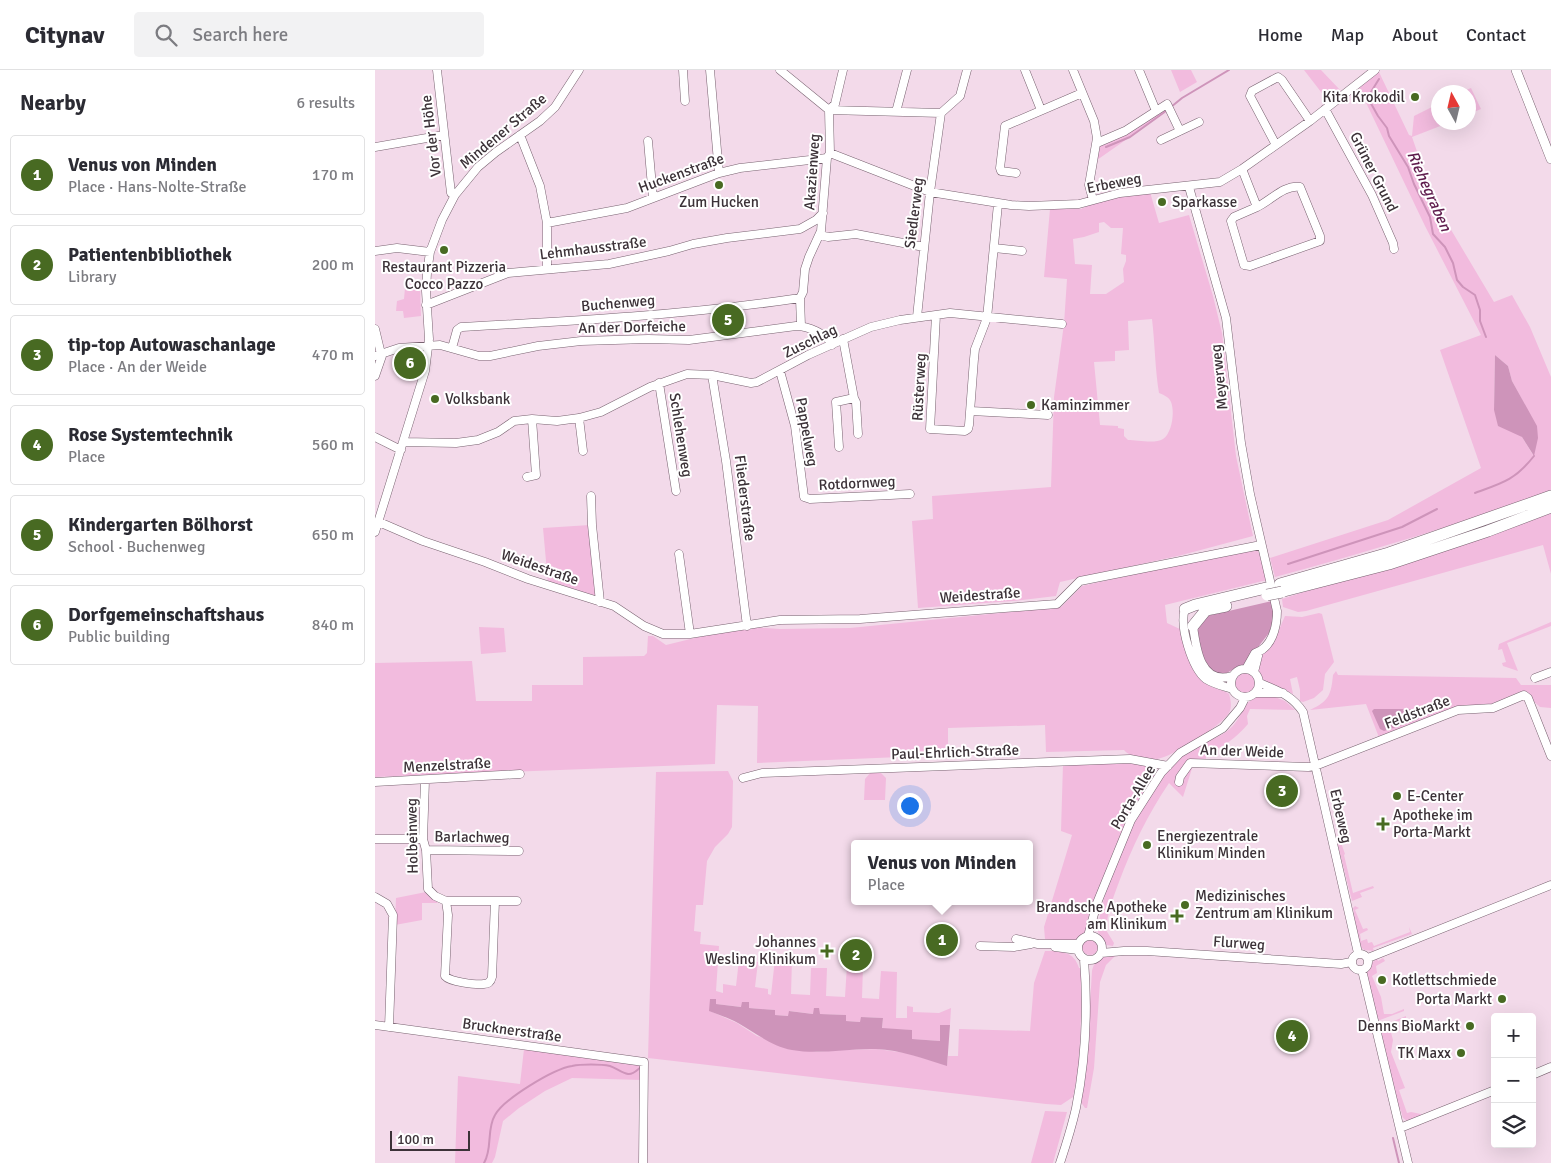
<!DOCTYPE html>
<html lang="en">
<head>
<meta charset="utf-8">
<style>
	body { margin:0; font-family:Signika,sans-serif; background:#f2f2f3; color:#2b2b33 }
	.controls { position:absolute; right:15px; bottom:15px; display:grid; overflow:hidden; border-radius:5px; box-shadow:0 5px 20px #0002 }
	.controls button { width:45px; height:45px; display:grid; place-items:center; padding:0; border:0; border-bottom:1px solid #e1e1e2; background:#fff; color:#2b2b33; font:25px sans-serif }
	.compass { position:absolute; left:1056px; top:15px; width:45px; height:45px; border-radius:50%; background:#fff; box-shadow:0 5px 20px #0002; rotate:352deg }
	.scale { position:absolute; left:15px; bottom:12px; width:80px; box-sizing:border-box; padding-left:5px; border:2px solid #3c3238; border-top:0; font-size:14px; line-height:18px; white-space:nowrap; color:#3c3238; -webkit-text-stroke:4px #fff; paint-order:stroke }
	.you { position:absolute; left:534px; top:735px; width:18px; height:18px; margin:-12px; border:4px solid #fff; border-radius:50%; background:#1a73e8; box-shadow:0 0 0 8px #1a73e833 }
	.badge { display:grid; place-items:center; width:32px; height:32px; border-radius:50%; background:#486a22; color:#fff; font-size:16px; font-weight:700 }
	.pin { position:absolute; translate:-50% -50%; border:2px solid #fff; box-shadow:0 1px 5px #0006 }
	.popup { position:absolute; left:476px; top:770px; width:182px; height:65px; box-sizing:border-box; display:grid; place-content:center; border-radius:5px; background:#fff; filter:drop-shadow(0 1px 4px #0005); font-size:16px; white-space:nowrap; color:#7c7c81 }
	.popup b { font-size:19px; color:#2b2b33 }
	.popup::after { content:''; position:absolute; left:50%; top:100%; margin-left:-10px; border:10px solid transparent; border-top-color:#fff }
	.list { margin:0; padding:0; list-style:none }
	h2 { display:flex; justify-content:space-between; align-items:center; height:65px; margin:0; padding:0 20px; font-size:21px }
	h2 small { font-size:16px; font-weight:400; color:#7c7c81 }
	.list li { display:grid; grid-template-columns:32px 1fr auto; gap:15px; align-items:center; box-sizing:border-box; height:80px; margin:0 10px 10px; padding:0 10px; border:1px solid #e1e1e2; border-radius:5px }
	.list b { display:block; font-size:19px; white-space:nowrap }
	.list p { margin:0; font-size:16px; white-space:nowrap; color:#7c7c81 }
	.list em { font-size:16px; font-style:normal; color:#7c7c81 }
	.icon { flex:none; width:28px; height:28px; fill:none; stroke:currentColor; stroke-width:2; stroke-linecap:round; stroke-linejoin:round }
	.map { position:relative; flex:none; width:1176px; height:1093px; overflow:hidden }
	header { display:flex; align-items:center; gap:30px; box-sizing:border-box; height:70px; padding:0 25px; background:#fff; border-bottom:1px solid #e1e1e2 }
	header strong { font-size:24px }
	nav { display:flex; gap:28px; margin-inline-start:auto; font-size:18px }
	.search { width:350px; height:45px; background:#f2f2f3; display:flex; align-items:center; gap:12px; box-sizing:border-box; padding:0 18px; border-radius:5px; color:#7c7c81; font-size:19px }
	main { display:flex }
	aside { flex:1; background:#fff }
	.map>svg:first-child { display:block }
	.green { fill:#f2bbde; fill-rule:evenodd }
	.water { fill:#ce94ba }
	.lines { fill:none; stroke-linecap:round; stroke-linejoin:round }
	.stream { stroke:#ce94ba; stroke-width:2 }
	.minor-casing { stroke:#786270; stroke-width:9 }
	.major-casing { stroke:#786270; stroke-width:10 }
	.highway-casing { stroke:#786270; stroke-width:12 }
	.minor { stroke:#fff; stroke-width:8 }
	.major { stroke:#fff; stroke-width:9 }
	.highway { stroke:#fff; stroke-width:11 }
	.highway-bridge-casing { stroke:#786270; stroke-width:12; stroke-linecap:butt }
	.highway-bridge { stroke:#fff; stroke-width:11 }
	.poi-dot { fill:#486a22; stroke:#fff; stroke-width:2 }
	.labels { text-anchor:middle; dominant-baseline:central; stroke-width:4; stroke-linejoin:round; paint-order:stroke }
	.poi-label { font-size:15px; fill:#3c3238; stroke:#fff; text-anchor:start }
	.street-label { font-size:15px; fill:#3c3238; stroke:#fff }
	.water-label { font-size:16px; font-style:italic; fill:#5f1c4d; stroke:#fff }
</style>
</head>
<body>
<header>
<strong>Citynav</strong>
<div class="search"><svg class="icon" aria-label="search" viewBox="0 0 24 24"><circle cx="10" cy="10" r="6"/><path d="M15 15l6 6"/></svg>Search here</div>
<nav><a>Home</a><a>Map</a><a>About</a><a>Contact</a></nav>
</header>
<main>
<aside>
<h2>Nearby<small>6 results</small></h2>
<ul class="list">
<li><span class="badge">1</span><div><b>Venus von Minden</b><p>Place · Hans-Nolte-Straße</p></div><em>170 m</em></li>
<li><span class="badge">2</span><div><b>Patientenbibliothek</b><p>Library</p></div><em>200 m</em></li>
<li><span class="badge">3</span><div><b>tip-top Autowaschanlage</b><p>Place · An der Weide</p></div><em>470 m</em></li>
<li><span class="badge">4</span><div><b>Rose Systemtechnik</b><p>Place</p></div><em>560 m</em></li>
<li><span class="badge">5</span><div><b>Kindergarten Bölhorst</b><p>School · Buchenweg</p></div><em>650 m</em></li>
<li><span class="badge">6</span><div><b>Dorfgemeinschaftshaus</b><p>Public building</p></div><em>840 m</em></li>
</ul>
</aside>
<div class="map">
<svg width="1176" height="1093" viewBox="0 0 1176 1093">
	<rect width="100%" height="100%" fill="#f3daea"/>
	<path class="green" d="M796,0h20l6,12 -17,10z
		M929,0h17l20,21 -13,10z
		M1003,0l31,65 3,1 2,-20 24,-12 1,18 9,1 -36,14 17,49 18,37 47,79 18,-7 18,32 21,50v113c-90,34 -183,62 -276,87l-5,-19 118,-38 93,-52 -41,-118 41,-15 -56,-109 -66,-138zM1120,285l13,11 4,15 13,24 8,50 -11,-18 -28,-27z
		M1096,18l10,21 -12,5v-22h-8z
		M788,39l4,2 -70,49 2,-15z
		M775,122l9,31 30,-8 24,81 9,37 14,123 17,80 -71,19 -122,27 -4,14 -43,5 -95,7 -6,-87 21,-2 -1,-23 119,-9 3,-90 10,-73 3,-45 -23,-2 6,-68h31l22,-10zM729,152l7,6h12l-2,26 5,1v6l-3,8 1,13 -18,12h-16l2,-29 -17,-1 -2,-25 11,-2 15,-5v-9zM777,249c3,25 3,50 7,74 5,2 10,4 12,9 4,10 1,31 -8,37 -8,5 -26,1 -35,1l-4,-4v-7l-6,-1v-2l-18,-1 -6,-63 21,-1v-10l14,-1 -1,-29z
		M41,215l4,3 1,28 -17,2 -1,-7h-7l1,-10 7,-2 1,-11z
		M1176,443v61l-8,-29 -237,66 -8,1 -15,-5 -1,-8z
		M215,455l7,71 -49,-13 -5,-55z
		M876,478l5,1 3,4 8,27 -102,25 2,18 15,7c5,20 7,45 26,55 7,4 14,4 21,9 2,7 3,13 0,19 -8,13 -57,44 -72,46 -9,1 -28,-2 -33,-9l-78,2 -1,-27 -97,3v27l-191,8 1,-57 -41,-1 -2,59 -340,13v-114l97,-2 4,40h56v-16h51v-28l61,-1 3,-3 1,-17h5l13,9 53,-13 31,-5 30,2 70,-1 211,-21 21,-21z
		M944,543l3,1 12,48 -9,12 -2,16 -9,8 -11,4 -3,-1v-11l-3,-13 -7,2 3,15 -10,-5 -13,-3 -7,-5 -6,-12 3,-12 14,-16 11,-25 17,1z
		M1176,552v4l-44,17 11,28 -15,-5 -1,-3 4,-1 -4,-13 -4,1 1,-6z
		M104,557l25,1 2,24 -25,2z
		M961,601l2,4 178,3 5,7h30v23l-11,-1 -18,-16 -36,15 -30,2 -76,32 -14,-36 -56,6c19,-9 21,-15 23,-35z
		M860 613a10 10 0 1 1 20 0a10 10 0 1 1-20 0Z
		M895,625l15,6 10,9 -45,-1 -3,7 1,8c-12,14 -24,23 -42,29v6l-12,3 -11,35 -14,-14c-21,31 -37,64 -50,99 -6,16 -12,32 -13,48l8,13 -1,3 -7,-1 -7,-9 -1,-5c5,-52 44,-142 85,-176 12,-11 30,-14 43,-23 22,-16 11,-35 44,-37z
		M763,692l11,4 4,3 1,8 -30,51 -11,24 -13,35 -12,43 -16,12 -27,-3 -1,-12 28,-92 -11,-4 2,-67z
		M353,701l5,10 -1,46 -4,7 -13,13 -8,14 -4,44h-7l-2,26 7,1 -1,12 19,2 -3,45 7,2v-9l13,2 3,-26 19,2 -3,25 13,2v5l3,1 4,-36 17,1 -1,34 19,1 1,-27h16l-1,28 19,1 2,-32 16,1 -1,32 17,1 2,-28 16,1 -1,46h11v-12l6,1v5l26,1 12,-5 -1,17 -10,1v15l-28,-2v-9l-30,-1 1,-11 -22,-1v5l-15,-1v-6l-27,-1v-6h-5v6l-24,-3 -1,5 -14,-1v-5l-26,-2v-5l-7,4 -26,-3 -6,-5v12l27,12 20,13 59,16 24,-2 37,-1 29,4 41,12 1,-9h10l1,-27 71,2 4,-48 11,-32c16,0 29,0 34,17h4l-4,98 -6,31 -12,8 -15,-1 -398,-46 8,-286z
		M496,702h9l6,6 -1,22h-21l1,-21z
		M965,770l5,14 -1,1 9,38 20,-7 1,2 -14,5 2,4 -10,4 -15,-59z
		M51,822l12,11h-16v17l-27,5 1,-27z
		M980,836l4,2 -4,2 8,19 4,-1 1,2 -8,4 1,7 6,-2 1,4 4,-1 2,4 36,-14 -1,-5 3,7 -39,14 1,3 -10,-1 -5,-5 -7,-30 2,-2 -1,-5z
		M707 877a8 8 0 1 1 16 0a8 8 0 1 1-16 0Z
		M739,884l1,2 -9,9 -6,17 -6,86 -7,40h-2l-5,-7 6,-31 6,-99c3,-13 10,-15 22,-17z
		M1002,888l1,3 5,-3 2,3 -9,5 1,7 -5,3 9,21 3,17h8l12,-5v2l-24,9 -3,-1 -11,-44 6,-12z
		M1031,946v2l-17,7 4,15 -2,12 14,36 -6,2 8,23 4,-1 10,2v2l-14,5 -4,-3 -2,-7 -3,-4 -19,-80z
		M149,979l116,14 2,17 -70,-2 -27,13 -26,17 -16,13 -8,36 -3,6h-37l3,-87 62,8z
		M670,1041l22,1 -14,51h-22z"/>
	<path class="water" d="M1120,285l13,11 4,15 25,45 1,12 -4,18 -12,-19 -24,-11 -4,-16z
		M897,531l2,15 -5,17 -25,32c-10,2 -14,8 -24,10l-12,-8 -8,-18 -3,-21 10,-12z
		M999,639h42l3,1 2,5 -4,5 -33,11 -4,-2 -8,-18z
		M335,929h6v5l25,3 1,-5h7v6l26,2v5l13,1 1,-5 24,3 1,-6h5l1,6 26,1v6l14,1 1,-5 22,1 -1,10 30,2v9l28,2v-16h10l-3,41c-23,-7 -46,-16 -71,-17 -28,-1 -56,6 -84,1 -21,-4 -36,-17 -54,-27 -9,-5 -19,-8 -29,-12z"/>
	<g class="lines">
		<path class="stream" d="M1004,9l-8,13 -2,8 9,16 9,12 2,8 19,31 6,17 16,33 3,17 12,13 8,16 4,17 6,7 12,8 5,15v11l6,16
			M796,37l11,-9 47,-28
			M731,77l24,-10 36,-26
			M1100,423c28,-10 40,-13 59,-37
			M913,494l114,-37 35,-18
			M1018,1068l6,25
			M109,1093c9,-15 2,-33 11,-48 9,-16 58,-46 77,-49 9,-2 29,-2 38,0 6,2 12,7 18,8 5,1 9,-4 13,-7"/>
		<g class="minor-casing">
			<path id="minor" d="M62,0l14,123 4,2
				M308,0l2,31
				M335,0l9,103
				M405,0l49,40
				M650,0l16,40
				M698,0l21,51 3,17 -8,47 4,15
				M764,0l17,41
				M950,39l47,86 21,48 1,6
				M454,40l112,3 19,-17 7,-26
				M454,40l6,-6 8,-34
				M521,42l11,-42
				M145,65l20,51 7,37v46
				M786,70l38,-18
				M273,71l5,57
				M722,73l28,-12 42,-27 13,27
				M901,75l-26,-49 2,-5 26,-14 4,3 28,41
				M0,77l69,-12
				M455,83l100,39 81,13 18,1 50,-2 41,-11 100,-11 22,-13 68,-48 65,-51
				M867,99l15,38 -23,10 -3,4 13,44 6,1 70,-25v-5l-20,-49c-15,-3 -30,14 -43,20
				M641,103l-15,-2 -1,-3 5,-42 77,-33
				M814,117l37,131 15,125 9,51 27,117c0,16 -5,37 -22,42l-9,16
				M172,153l80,-15 92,-35 21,-5 87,-10
				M445,165l8,2 28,-3 68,13
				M619,178l28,3
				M0,181l22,-3 33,4
				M51,235l82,-32 101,-9 60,-13 24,-7 34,-6 73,-9 16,-9 7,-7
				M561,245l-6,114 35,2 3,-2 1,-4 5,-66 1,-10 12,-31 11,-114
				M542,247l13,-125 11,-79
				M426,256l-1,-28 3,-6 2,-23 4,-12 12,-26 6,-73 3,-5 -1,-43
				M0,259l6,25
				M77,278l5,-18 4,-3c113,-6 227,-12 339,-29
				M0,286l24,-8 41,-3 39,11h11l48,-10 43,-5 67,-2 41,1 107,-14c12,0 31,8 36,19
				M405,301l15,55 9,71 6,2 100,-5
				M337,305l14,86 21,165
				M0,306l8,-23
				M284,313l17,108
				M479,328l2,4 2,32
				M596,341l77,4
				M204,348l4,33
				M0,367l26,13
				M29,372l52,1 22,-3 20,-8 16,-11 18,-2 25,2 22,-3 22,-6 49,-25 37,-13 25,1 39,8 6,-1 51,-27 63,-28 29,-7 50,-7 112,11
				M464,377l-3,-45 18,-4 -11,-59
				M152,407l9,-2 -4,-56
				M216,426l1,29 8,77
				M4,452l44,19 62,21 43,17 86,27 30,20 19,8h27l90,-14 80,-1 197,-15 23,-23 181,-36
				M0,462l50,-161 4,-32 -3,-48 1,-18 3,-21 12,-32 13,-25 23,-28 18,-15 44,-31 15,-14 24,-37
				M304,484l11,80
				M810,539c-6,17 7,59 21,70 8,5 17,7 26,10
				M818,556c3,23 8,60 39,50
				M856 613a14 14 0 1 1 28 0a14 14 0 1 1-28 0Z
				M879,602l5,-20
				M1160,608l16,-6
				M885,613c17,8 31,11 43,29l55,241
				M881,623h27
				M368,708l19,-5 368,-14 38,7
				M50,710l-2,59 3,11 2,39 7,7 11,5h71
				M0,712l145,-8
				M804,712l1,-5 10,-14 118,4 7,-1 143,-56 35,-2 31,-13 4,3 23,58
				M0,769h48
				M51,780l93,1
				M0,827l12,7 6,11 -4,112
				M71,831l2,14 -3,61c5,6 31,9 39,8 5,0 7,-3 8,-7l3,-76
				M703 878a12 12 0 1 1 24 0a12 12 0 1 1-24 0Z
				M713,866l9,-33 34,-83 30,-47 19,-20 43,-25 17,-20 5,-10
				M641,869l22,5h40
				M605,876l34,1 17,-3
				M680,877l23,3
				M726,883l23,-2h23l194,13 10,-2
				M977 892a8 8 0 1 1 16 0a8 8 0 1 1-16 0Z
				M993,888l183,-73
				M987,900l46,193
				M0,955l269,37 -1,101
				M1157,1005l19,-8
				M1025,1058l95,-38
				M685,1093c6,-18 12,-37 16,-55 10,-50 12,-99 8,-149"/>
		</g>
		<g class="major-casing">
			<path id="major" d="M1141,0l35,89"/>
		</g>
		<g class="highway-casing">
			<path id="highway" d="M905,514l109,-31 162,-57
				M909,521l105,-27 99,-33 63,-24
				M810,539l10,-4 71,-17
				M818,556l13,-16 20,-4"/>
		</g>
		<use href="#minor" class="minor"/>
		<use href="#major" class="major"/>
		<use href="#highway" class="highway"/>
		<g class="highway-bridge-casing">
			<path id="highway-bridge" d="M892,525l15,-3"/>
		</g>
		<use href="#highway-bridge" class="highway-bridge"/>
	</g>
	<g class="poi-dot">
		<circle cx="1040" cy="27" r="5"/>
		<circle cx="344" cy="115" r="5"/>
		<circle cx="787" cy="132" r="5"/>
		<circle cx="69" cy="180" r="5"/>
		<circle cx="60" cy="329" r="5"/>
		<circle cx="656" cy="335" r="5"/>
		<circle cx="1022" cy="726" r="5"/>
		<path d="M1005.5 746.5h5v5h5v5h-5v5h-5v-5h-5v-5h5z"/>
		<circle cx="772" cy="775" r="5"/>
		<circle cx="810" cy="835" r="5"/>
		<path d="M799.5 838.5h5v5h5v5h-5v5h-5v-5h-5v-5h5z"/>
		<path d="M449.5 873.5h5v5h5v5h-5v5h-5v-5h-5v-5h5z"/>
		<circle cx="1007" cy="910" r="5"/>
		<circle cx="1127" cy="929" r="5"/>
		<circle cx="1095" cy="956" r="5"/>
		<circle cx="1086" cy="983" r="5"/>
	</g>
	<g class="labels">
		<g class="poi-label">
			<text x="1030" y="27" text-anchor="end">Kita Krokodil</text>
			<text x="344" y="132" text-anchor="middle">Zum Hucken</text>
			<text x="797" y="132">Sparkasse</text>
			<text x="69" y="197" text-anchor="middle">Restaurant Pizzeria<tspan x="69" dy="17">Cocco Pazzo</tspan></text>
			<text x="70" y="329">Volksbank</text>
			<text x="666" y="335">Kaminzimmer</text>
			<text x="1032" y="726">E-Center</text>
			<text x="1018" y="745">Apotheke im<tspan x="1018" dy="17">Porta-Markt</tspan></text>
			<text x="782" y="766">Energiezentrale<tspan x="782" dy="17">Klinikum Minden</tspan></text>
			<text x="820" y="826">Medizinisches<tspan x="820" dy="17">Zentrum am Klinikum</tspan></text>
			<text x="792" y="837" text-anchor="end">Brandsche Apotheke<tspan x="792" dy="17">am Klinikum</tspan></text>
			<text x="441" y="872" text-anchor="end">Johannes<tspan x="441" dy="17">Wesling Klinikum</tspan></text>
			<text x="1017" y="910">Kotlettschmiede</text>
			<text x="1117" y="929" text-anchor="end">Porta Markt</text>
			<text x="1085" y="956" text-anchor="end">Denns BioMarkt</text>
			<text x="1076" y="983" text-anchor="end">TK Maxx</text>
		</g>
		<g class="street-label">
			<text transform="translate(128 61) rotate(-40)">Mindener Straße</text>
			<text transform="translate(56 66) rotate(-97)">Vor der Höhe</text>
			<text transform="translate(437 102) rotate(-86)">Akazienweg</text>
			<text transform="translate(999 102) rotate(63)">Grüner Grund</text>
			<text transform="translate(306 103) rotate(-20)">Huckenstraße</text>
			<text transform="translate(739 113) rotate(-11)">Erbeweg</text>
			<text transform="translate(539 143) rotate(-83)">Siedlerweg</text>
			<text transform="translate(218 178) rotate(-7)">Lehmhausstraße</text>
			<text transform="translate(243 233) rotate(-5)">Buchenweg</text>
			<text transform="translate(257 257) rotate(-1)">An der Dorfeiche</text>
			<text transform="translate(435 271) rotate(-26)">Zuschlag</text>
			<text transform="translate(844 307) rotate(-96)">Meyerweg</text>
			<text transform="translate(544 317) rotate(-87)">Rüsterweg</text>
			<text transform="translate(432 362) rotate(80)">Pappelweg</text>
			<text transform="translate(306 365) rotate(81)">Schlehenweg</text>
			<text transform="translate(482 413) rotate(-3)">Rotdornweg</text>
			<text transform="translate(370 428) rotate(83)">Fliederstraße</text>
			<text transform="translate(165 497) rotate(19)">Weidestraße</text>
			<text transform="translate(605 525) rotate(-4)">Weidestraße</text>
			<text transform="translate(1042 642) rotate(-21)">Feldstraße</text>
			<text transform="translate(867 681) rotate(2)">An der Weide</text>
			<text transform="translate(580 682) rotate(-2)">Paul-Ehrlich-Straße</text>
			<text transform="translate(72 695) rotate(-3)">Menzelstraße</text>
			<text transform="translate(758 727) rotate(-59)">Porta-Allee</text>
			<text transform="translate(966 746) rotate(77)">Erbeweg</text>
			<text transform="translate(37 766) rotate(-91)">Holbeinweg</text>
			<text transform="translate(97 767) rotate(1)">Barlachweg</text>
			<text transform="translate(864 873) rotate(4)">Flurweg</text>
			<text transform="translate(137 960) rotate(8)">Brucknerstraße</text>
		</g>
		<g class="water-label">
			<text transform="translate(1054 121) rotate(66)">Riehegraben</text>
		</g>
	</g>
</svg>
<div class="controls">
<button>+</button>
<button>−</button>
<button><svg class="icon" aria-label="layers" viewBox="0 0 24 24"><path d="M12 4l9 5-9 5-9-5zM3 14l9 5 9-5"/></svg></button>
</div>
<svg class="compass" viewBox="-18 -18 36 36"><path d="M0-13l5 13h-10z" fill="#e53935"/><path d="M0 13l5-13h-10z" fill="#7c7c81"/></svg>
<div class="scale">100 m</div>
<div class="you"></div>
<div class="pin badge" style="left:567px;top:870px">1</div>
<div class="popup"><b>Venus von Minden</b>Place</div>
<div class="pin badge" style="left:481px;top:885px">2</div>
<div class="pin badge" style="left:907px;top:721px">3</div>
<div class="pin badge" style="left:917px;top:966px">4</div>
<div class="pin badge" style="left:353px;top:250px">5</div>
<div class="pin badge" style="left:35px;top:293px">6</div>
</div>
</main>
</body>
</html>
